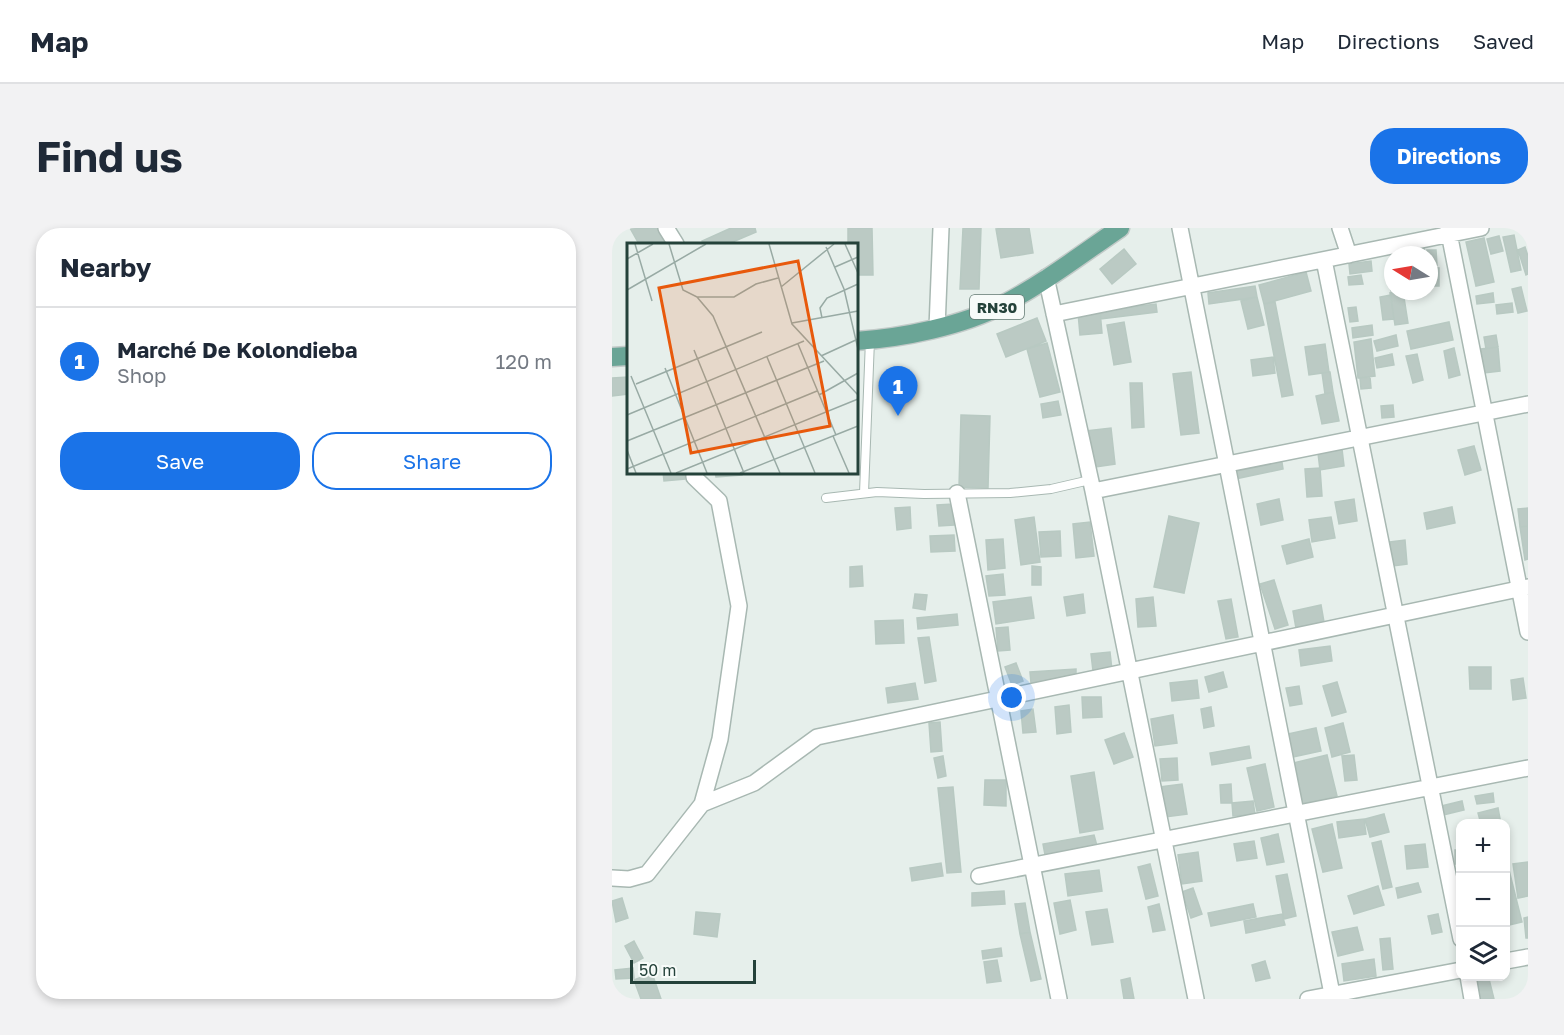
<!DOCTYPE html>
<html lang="en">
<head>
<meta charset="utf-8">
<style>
	body { margin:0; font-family:"Golos Text",sans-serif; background:#f2f2f3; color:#1f2937 }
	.controls { position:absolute; right:18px; bottom:18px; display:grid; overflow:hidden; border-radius:12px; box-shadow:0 3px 9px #0003 }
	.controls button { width:54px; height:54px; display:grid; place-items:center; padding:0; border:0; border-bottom:2px solid #e0e1e3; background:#fff; color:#1f2937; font:30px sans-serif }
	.compass { position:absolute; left:772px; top:18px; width:54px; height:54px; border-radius:50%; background:#fff; box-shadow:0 3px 9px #0003; rotate:281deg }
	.scale { position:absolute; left:18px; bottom:15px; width:126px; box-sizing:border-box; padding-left:6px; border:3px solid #24423a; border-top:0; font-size:16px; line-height:21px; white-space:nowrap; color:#24423a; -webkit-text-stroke:4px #f7fbf9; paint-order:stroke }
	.you { position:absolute; left:400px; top:470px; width:21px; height:21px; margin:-15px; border:4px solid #fff; border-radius:50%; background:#1a73e8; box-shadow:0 0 0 9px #1a73e833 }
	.badge { display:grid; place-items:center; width:39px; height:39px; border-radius:50%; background:#1a73e8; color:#fff; font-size:20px; font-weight:700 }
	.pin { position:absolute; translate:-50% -50px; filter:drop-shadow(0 2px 3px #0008) }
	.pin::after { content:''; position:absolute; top:32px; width:21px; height:18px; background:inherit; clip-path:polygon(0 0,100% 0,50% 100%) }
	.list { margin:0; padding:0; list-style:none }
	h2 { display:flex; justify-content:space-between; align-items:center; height:78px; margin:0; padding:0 24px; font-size:26px }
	h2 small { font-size:20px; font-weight:400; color:#747a83 }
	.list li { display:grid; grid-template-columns:39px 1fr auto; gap:18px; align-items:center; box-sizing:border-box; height:108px; padding:0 24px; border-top:2px solid #e0e1e3 }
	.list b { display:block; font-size:22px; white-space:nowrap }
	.list p { margin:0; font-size:20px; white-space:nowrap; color:#747a83 }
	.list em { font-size:20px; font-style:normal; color:#747a83 }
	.actions { display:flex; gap:12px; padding:18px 24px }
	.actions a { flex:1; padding:14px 0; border:2px solid #1a73e8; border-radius:24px; text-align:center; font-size:21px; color:#1a73e8 }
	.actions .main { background:#1a73e8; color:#fff }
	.icon { flex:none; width:33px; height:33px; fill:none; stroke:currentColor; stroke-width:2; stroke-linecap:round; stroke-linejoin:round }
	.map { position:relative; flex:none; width:916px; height:771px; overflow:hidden; border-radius:24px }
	header { display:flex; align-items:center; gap:36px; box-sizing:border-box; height:84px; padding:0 30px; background:#fff; border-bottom:2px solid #e0e1e3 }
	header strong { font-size:28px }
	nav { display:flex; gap:33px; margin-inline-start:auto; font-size:21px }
	.intro { display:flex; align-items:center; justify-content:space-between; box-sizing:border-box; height:144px; padding:0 36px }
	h1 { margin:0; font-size:42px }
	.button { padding:15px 27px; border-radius:24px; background:#1a73e8; color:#fff; font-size:21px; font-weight:700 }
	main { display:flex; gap:36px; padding:0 36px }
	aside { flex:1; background:#fff; border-radius:24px; box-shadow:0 3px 9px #0003 }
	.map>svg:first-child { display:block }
	.building { fill:#bbcac4; stroke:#b8c9c2; stroke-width:1.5 }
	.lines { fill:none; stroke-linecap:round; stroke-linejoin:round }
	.lane-casing { stroke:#a8b8b2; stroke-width:10 }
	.street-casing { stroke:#a8b8b2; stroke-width:18 }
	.primary-casing { stroke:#c2cac8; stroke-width:21 }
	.lane { stroke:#fff; stroke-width:8 }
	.street { stroke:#fff; stroke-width:15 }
	.primary { stroke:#6aa596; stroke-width:18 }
	.labels { text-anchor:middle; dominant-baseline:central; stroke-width:4.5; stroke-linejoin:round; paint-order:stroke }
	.shield { fill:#f7fbf9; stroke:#637a73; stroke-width:1.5 }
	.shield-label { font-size:15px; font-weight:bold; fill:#24423a }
	.inset-road { fill:none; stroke:#98aaa4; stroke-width:1.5 }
	.view { fill:#e8590c; fill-opacity:0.15; stroke:#e8590c; stroke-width:3 }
	.inset-edge { fill:none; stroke:#24423a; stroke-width:3 }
</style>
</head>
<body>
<header>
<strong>Map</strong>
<nav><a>Map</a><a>Directions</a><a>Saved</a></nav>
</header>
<div class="intro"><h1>Find us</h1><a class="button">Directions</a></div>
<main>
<aside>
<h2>Nearby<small></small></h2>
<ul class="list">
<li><span class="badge">1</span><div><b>Marché De Kolondieba</b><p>Shop</p></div><em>120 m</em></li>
</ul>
<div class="actions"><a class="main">Save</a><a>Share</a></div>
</aside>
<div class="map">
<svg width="916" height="771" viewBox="0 0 916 771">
	<rect width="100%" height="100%" fill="#e6efeb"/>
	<path class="building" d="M18,0h30l10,16h-31z
		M119,0h24l1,4 -28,12h-24l-2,-3z
		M236,0h24l1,47h-17v-31h-8z
		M351,0h18l-2,61h-19z
		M392,0h25l4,25 -32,5 -5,-29z
		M902,7l7,35 -10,2 -8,-35z
		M887,8l4,15 -12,3 -4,-15z
		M872,10l10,44 -18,4 -10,-44z
		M812,18l1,9h-27l-1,-6z
		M913,19l3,9v18l-2,1 -8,-25z
		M512,21l12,15 -24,20 -12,-15z
		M815,22h9l1,15 -8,1z
		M759,33l1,10 -22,3 -1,-10z
		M817,39l10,1v18h-10z
		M694,44l5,19 -47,13 -5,-19z
		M781,46v16l-2,1 -3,-15z
		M749,47l2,9 -14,1 -1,-8z
		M643,58l2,11 -48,7 -1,-11z
		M909,59l6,24 -9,2 -6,-24z
		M791,63l5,32 -13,2 -5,-32z
		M881,65l1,9 -17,2 -1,-8z
		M779,67l3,24 -11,1 -3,-23z
		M645,69l7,28 -16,4 -7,-28z
		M663,74l18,93 -11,2 -18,-93z
		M900,75l1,9 -16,2 -1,-9z
		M544,76l1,8 -56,7 -1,-8z
		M744,79l2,14 -8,1 -2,-14z
		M488,83l2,22 -22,2 -2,-22z
		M425,90l9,23 -40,16 -9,-23z
		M512,94l7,40 -17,3 -7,-40z
		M837,94l4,18 -42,9 -4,-18z
		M760,97l1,10 -20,3 -1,-10z
		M784,107l2,11 -21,5 -3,-10z
		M884,107l2,12 -12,2 -2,-12z
		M759,111l4,37 -17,2 -4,-36z
		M435,115l13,49 -20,5 -13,-48z
		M713,116l4,28 -20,3 -4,-28z
		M886,119l2,24 -16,2 -3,-24z
		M842,120l6,27 -11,3 -5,-27z
		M780,126l2,11 -17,3 -2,-10z
		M805,126l6,26 -10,3 -7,-27z
		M661,129l2,16 -22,3 -2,-16z
		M579,144l8,61 -18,2 -8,-61z
		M718,144l3,20 -8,2 -3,-21z
		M16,149v17l-16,2v-18z
		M758,149l1,11 -10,1 -1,-11z
		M518,155h12l2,44 -12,1z
		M721,164l6,29 -17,3 -6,-28z
		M446,173l3,14 -18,3 -2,-14z
		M781,177l1,12 -12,1 -1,-12z
		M349,187l29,1 -2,72 -29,-1z
		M499,200l4,36 -26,4 -3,-37z
		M862,218l7,24 -16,5 -7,-25z
		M730,221l2,17 -24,4 -2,-17z
		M669,228l2,13 -48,10 -2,-13z
		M708,240l2,28 -15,1 -2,-28z
		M51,244h21l1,7 -21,2z
		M103,244h27v3l-26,2z
		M667,271l4,21 -22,5 -4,-21z
		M742,271l3,22 -18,3 -4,-22z
		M341,276l1,21 -15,1 -2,-21z
		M298,279l1,21 -14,2 -2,-22z
		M840,279l3,16 -28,6 -3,-16z
		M916,280v18l-8,1 -2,-18z
		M557,288l30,7 -15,70 -30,-6z
		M422,289l6,45 -19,3 -6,-45z
		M719,289l4,21 -23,4 -3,-22z
		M478,294l4,34 -18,2 -3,-34z
		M916,298v33l-3,1 -5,-33z
		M448,303l1,25 -20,1 -2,-25z
		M342,307l1,16 -24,1 -1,-16z
		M391,311l2,29 -17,2 -2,-30z
		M697,311l4,18 -26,7 -5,-18z
		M793,312l2,24 -14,2 -3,-24z
		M250,338l1,20 -13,1v-20z
		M420,338l9,1v18h-9z
		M391,346l2,21 -16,1 -3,-20z
		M662,352l14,45 -13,4 -15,-45z
		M303,366l12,1 -2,15 -12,-2z
		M471,366l2,19 -18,3 -3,-19z
		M419,369l3,21 -38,6 -3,-22z
		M541,369l3,29 -18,1 -2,-28z
		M619,371l7,38 -12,2 -8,-38z
		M709,377l3,17 -28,6 -3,-17z
		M345,386l1,11 -40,4 -1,-11z
		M291,392l1,23 -28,1 -1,-23z
		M396,399l2,23 -12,1 -2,-23z
		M317,409l7,44 -11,2 -7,-45z
		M718,418l2,15 -31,5 -2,-16z
		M498,424l2,18 -19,1 -2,-17z
		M404,435l7,18 -11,4 -7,-18z
		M857,439h22v22h-21z
		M464,441v11l-45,3 -1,-11z
		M611,444l4,15 -18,5 -4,-15z
		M911,450l3,20 -13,2 -2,-20z
		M585,452l2,18 -27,3 -2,-18z
		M725,454l9,30 -14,4 -9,-30z
		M303,455l3,16 -30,4 -2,-15z
		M687,458l3,18 -12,2 -4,-18z
		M470,469h19l1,20 -19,1z
		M457,477l2,27 -14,2 -2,-27z
		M599,479l3,19 -10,2 -3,-19z
		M421,481l3,23 -13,1 -2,-22z
		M561,487l4,28 -22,3 -4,-27z
		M328,494l2,29 -11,1 -2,-29z
		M731,495l7,29 -18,5 -7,-29z
		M704,500l5,23 -33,7 -5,-23z
		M512,505l9,24 -19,7 -9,-24z
		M637,518l2,12 -39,7 -2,-12z
		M715,527l10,41 -38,9 -10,-41z
		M742,527l3,25 -12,1 -3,-25z
		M331,528l3,20 -8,2 -4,-20z
		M565,530l1,22 -16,1 -2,-22z
		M653,536l9,43 -17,4 -10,-43z
		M482,544l9,57 -23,4 -9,-57z
		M373,552h21v26l-22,-1z
		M570,556l5,30 -22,3 -5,-30z
		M619,556l1,19h-11l-1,-18z
		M341,559l8,85 -14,1 -9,-85z
		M881,565l1,9 -17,2 -2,-8z
		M641,573l2,13 -22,2 -1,-13z
		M850,573l2,9 -21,5 -2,-9z
		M886,580l3,16h-20l-3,-11z
		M772,586l5,18 -19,5 -5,-18z
		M752,591l2,15 -27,4 -2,-16z
		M720,596l10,44 -19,4 -11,-43z
		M666,606l6,28 -17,3 -6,-27z
		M482,607l3,11 -52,9 -2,-11z
		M642,613l3,17 -20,3 -3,-17z
		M769,613l11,46 -9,2 -11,-46z
		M813,616l3,23 -21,2 -2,-23z
		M843,622h6v13l-6,1z
		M586,624l4,29 -20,3 -4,-29z
		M916,634v34l-10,2 -5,-34z
		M329,635l2,13 -31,5 -2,-13z
		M538,636l8,32 -12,3 -8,-32z
		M487,642l3,21 -34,5 -3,-22z
		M897,642l13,52 -13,3 -3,-14v-40z
		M675,646l9,42 -12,3 -8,-43z
		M806,655l3,9 -23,6 -2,-10z
		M766,658l6,19 -30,9 -6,-18z
		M581,660l9,26 -11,4 -9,-26z
		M392,663l1,13 -33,2v-13z
		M10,670l6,20 -12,4 -4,-21z
		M458,672l6,30 -16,4 -6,-31z
		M413,675l5,29 -10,2 -5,-30z
		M547,676l6,26 -12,2 -5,-25z
		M641,676l3,13 -45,9 -3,-13z
		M495,681l6,33 -21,3 -6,-33z
		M84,684l24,2 -3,23 -23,-3z
		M670,686l3,11 -39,8 -2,-12z
		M826,686l4,18 -10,2 -4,-18z
		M916,689v21h-2l-2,-20z
		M745,699l6,23 -25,6 -6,-24z
		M418,704l11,47 -10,2 -11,-47z
		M778,710l3,31 -10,1 -3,-31z
		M22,713l9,17 -9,5 -9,-17z
		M389,720l1,8 -19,3 -1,-8z
		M762,731l2,17 -32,5 -2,-17z
		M385,732l4,21 -14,2 -3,-21z
		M653,733l5,17 -14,3 -4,-16z
		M21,740l1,10 -18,1 -1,-9z
		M40,745l9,26h-20l-7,-19z
		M518,750l4,21h-10l-3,-19z
		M877,751l5,20h-15l-4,-17z"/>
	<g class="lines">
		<g class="lane-casing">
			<path id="lane" d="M252,265l6,-153
				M214,270l51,-6 47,2 86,-1 41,-4 39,-9"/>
		</g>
		<g class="street-casing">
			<path id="street" d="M54,0l10,16
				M568,0l153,771
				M728,0l9,27
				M836,0l80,404
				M712,32l137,679
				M434,49l47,214 103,508
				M442,86l427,-86
				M325,100l4,-100
				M481,263l435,-87
				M345,265l102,506
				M90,576l52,-21 63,-46 711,-150
				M367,648l549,-108
				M0,650l17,1 18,-5 55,-70 18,-65 19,-133 -20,-105 -25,-24v-5
				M894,733l22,-4
				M856,748l4,23
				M696,771l153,-29"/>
		</g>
		<g class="primary-casing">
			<path id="primary" d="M244,113c46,-3 107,-15 148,-37 40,-21 78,-50 116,-76
				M0,129l16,-1"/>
		</g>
		<use href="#lane" class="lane"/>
		<use href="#street" class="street"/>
		<use href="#primary" class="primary"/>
	</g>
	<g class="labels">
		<rect class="shield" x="358" y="67" width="54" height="24" rx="4.5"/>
		<g class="shield-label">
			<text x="385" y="79">RN30</text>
		</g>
	</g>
	<g transform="translate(15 15)">
		<rect width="231" height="231" fill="#e6efeb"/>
		<path class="inset-road" d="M8,1l17,57M42,1l14,46 14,7h37l22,-13 22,-6M142,1l23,80 66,71M218,1l13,29M199,4l18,42 14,60M0,16l26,-15M208,24l23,-10M154,44l53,-43M0,47l79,-46M70,54l16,19 67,157M195,75l-2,-10 7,-10 31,-14M165,80l66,-12M171,101l38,91M67,107l50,123M194,113l37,-17M140,114l48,116M38,125l42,105M4,133l40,97M9,141l126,-52M192,152l39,-22M0,172l177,-74M206,193l16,37M0,198l197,-80M0,207l9,23M0,226l190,-78M49,230l182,-74M113,230l118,-47"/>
		<path class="view" d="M171,18l32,165 -139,27 -32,-165z"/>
		<rect width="231" height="231" class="inset-edge"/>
	</g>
</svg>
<div class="controls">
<button>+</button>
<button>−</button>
<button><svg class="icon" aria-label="layers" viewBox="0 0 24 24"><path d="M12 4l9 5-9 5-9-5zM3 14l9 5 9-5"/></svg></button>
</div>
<svg class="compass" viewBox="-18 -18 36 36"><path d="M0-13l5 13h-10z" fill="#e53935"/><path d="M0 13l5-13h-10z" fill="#747a83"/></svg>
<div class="scale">50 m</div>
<div class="you"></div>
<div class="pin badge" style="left:286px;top:188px">1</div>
</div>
</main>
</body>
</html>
